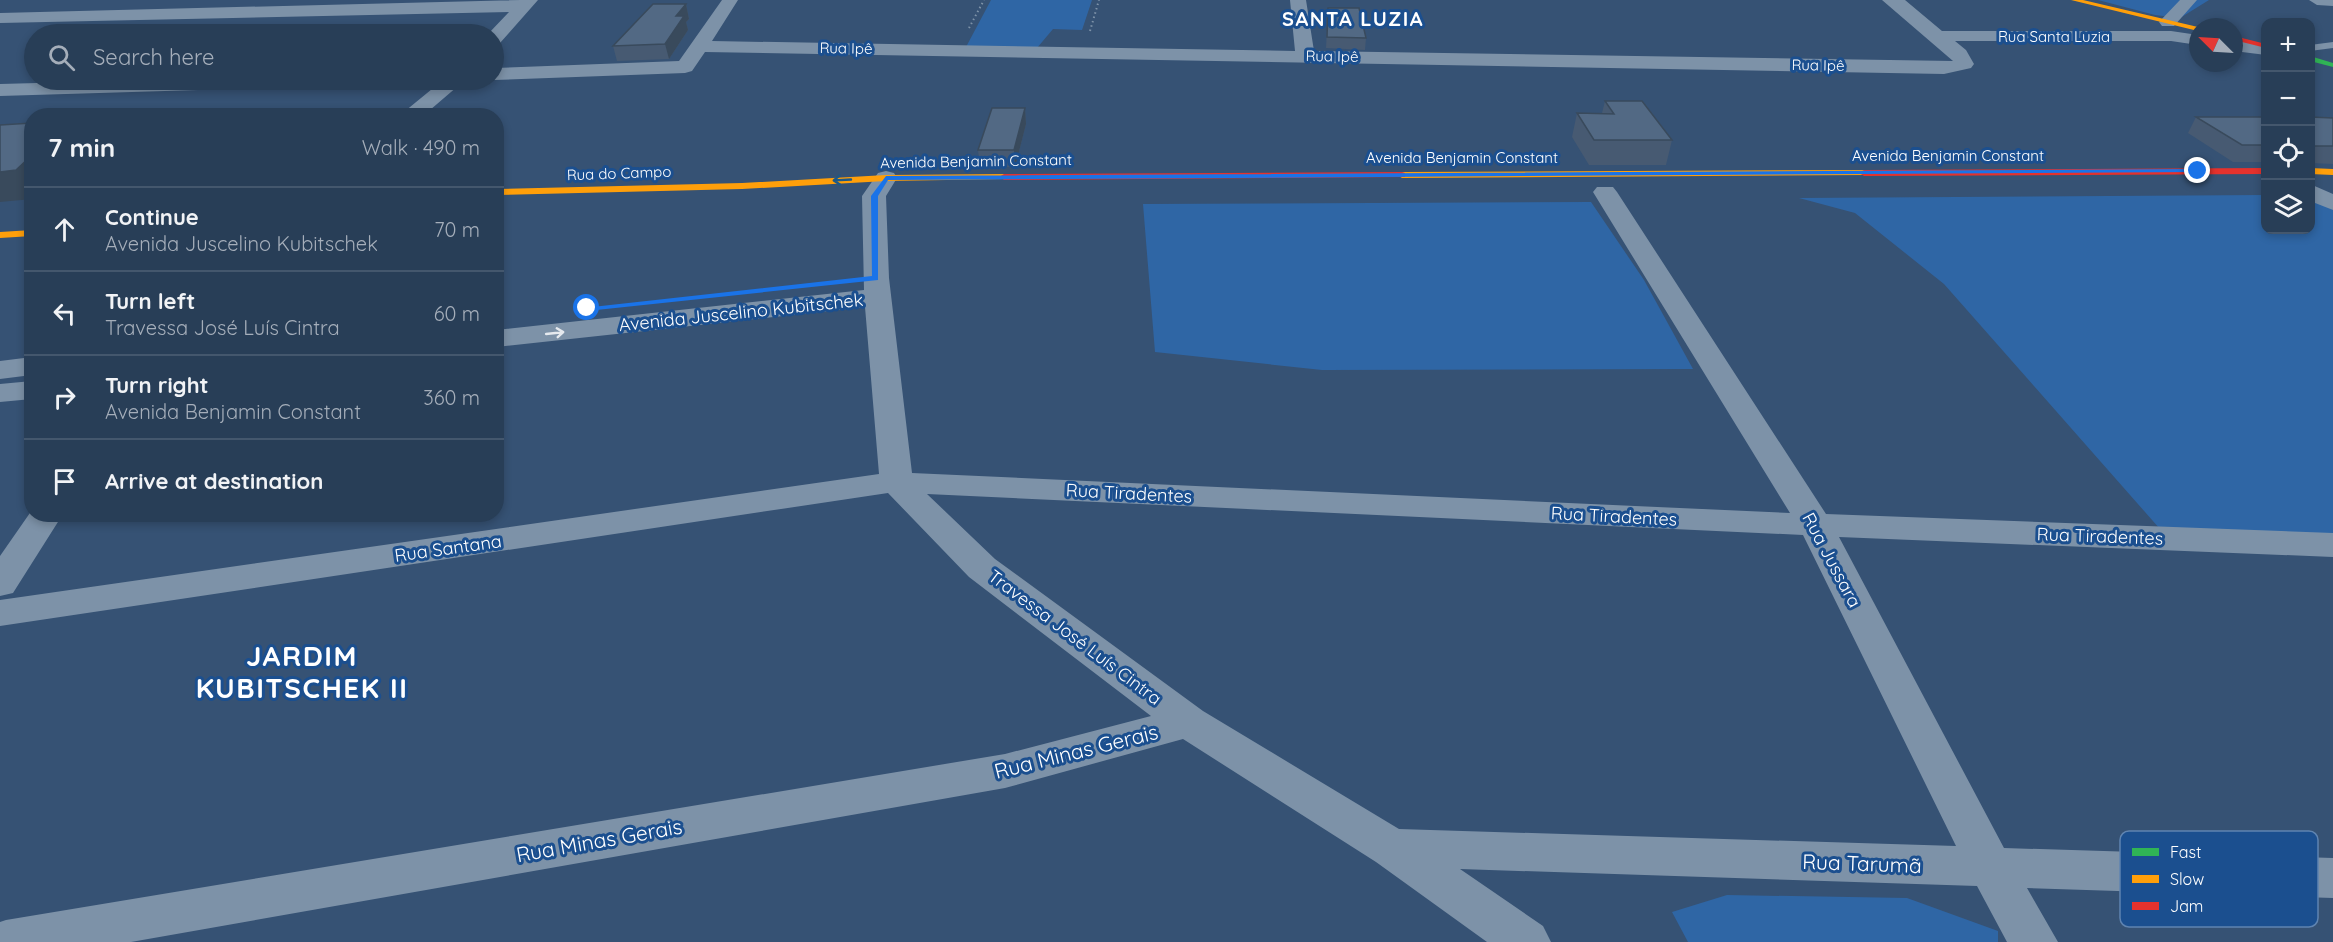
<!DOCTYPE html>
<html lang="en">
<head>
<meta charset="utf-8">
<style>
	body { margin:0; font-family:Quicksand,sans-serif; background:#344961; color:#f1f3f6 }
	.controls { position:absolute; right:18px; top:18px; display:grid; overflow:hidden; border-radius:12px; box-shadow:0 3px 9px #0003 }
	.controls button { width:54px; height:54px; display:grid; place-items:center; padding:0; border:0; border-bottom:2px solid #44576d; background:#283e57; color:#f1f3f6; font:30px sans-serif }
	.compass { position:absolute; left:2189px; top:18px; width:54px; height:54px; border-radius:50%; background:#283e57; box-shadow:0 3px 9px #0003; rotate:294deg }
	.stop { position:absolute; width:18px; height:18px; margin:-14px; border:4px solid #1a73e8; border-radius:50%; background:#fff }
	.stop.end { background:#1a73e8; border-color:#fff; box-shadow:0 2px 6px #0008 }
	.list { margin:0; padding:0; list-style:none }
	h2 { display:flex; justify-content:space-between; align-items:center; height:78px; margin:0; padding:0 24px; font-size:26px }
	h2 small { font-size:20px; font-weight:400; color:#a5aeba }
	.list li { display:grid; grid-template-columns:39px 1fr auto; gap:18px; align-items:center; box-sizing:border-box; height:84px; padding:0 24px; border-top:2px solid #44576d }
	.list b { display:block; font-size:22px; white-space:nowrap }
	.list p { margin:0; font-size:20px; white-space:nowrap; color:#a5aeba }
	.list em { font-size:20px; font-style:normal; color:#a5aeba }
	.icon { flex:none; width:33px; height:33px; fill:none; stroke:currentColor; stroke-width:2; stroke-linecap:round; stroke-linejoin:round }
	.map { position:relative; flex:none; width:2333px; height:942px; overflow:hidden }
	.search { position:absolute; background:#283e57; box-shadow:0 3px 9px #0003; left:24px; top:24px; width:480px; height:66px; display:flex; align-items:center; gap:15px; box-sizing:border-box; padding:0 21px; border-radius:33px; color:#a5aeba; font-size:22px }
	.panel { position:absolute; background:#283e57; box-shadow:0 3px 9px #0003; left:24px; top:108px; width:480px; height:414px; border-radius:24px }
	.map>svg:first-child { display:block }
	.green { fill:#2f66a5 }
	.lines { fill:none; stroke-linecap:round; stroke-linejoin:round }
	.path { stroke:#7d92a8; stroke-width:2; stroke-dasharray:1.5 3; stroke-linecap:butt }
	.lane { fill:#7d92a8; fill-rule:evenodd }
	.street { fill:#7d92a8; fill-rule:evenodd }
	.fast { fill:#30b455; fill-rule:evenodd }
	.slow { fill:#ff9f0a; fill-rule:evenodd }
	.jam { fill:#e5322d; fill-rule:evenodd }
	.wall { fill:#475a72 }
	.shaded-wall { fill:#394a5c }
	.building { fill:#526984; stroke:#394a5c; stroke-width:1.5 }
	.oneway { stroke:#1d5989 }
	.oneway2 { stroke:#e5e9ee }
	.route { fill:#1a73e8 }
	.labels { text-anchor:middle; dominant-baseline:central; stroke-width:6; stroke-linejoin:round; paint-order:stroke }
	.far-street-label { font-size:15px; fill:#fff; stroke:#1b4f8f }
	.street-label { font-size:18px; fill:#fff; stroke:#1b4f8f }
	.far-district-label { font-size:20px; font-weight:bold; letter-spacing:1.5px; fill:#fff; stroke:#1b4f8f }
	.near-street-label { font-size:21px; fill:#fff; stroke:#1b4f8f }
	.near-district-label { font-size:28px; font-weight:bold; letter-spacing:1.5px; fill:#fff; stroke:#1b4f8f }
	.key { fill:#1b4f8f; stroke:#5f84b1; stroke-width:1.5 }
	.key-label { font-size:16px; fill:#fff }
</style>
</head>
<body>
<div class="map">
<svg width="2333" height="942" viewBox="0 0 2333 942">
	<rect width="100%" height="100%" fill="#365274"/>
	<path class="green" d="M991,0h101l-10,30 -29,-1 -16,19 -71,-1z
		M2098,0h111l-29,18 -25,-3z
		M2265,195l1,35h44l1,-32 22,12v325l-173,-6 -216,-245 -89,-71 -56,-15z
		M1591,202l53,78 49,89 -371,1 -167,-18 -12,-148z
		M1727,895l180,3 91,33v11h-310l-16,-30z"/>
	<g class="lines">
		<path class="path" d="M969,28l15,-28
			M1090,31l9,-31"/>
		<path class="lane" d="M2333,42v6l-23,3v-6z"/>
		<path class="street" d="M521,0h17l-38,43 -6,1v-10h-6l21,-22 -509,11v-10z
			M722,0h16l-26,41 583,10 -5,-51h16l8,51 639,10 -71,-61h23l37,31h229l27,4v10l-27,-4h-216l11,9 8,14 -3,4 -27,6 -1239,-22 -13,19 -7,2 -191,7h-1l1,-12 185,-7z
			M2180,0h17l-23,26h-12l-3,-4z
			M2309,0h24v6l-16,-1z
			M2234,39l32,5v11l-32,-4z
			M149,80h187l-10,6 -326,10v-12z
			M443,80h22l-42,36h-24z
			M886,171l8,2 3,5 -11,18 3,82 23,195 878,40 -197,-321 4,-5h16l4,5 209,322 507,19v24l-494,-20 165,311 329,10v40l-306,-10 31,54h-51l-30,-56 -517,-17 83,57 8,16h-64l-111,-80 -193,-123 -178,49 -874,154h-131v-20l6,-2 999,-166 146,-38 -182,-139 -81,-84 -888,133v-26l879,-126 -14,-167 -369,40v-17l368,-40 -2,-94 16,-23zM927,494l876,41 153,311 -557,-17 -196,-118 -208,-152z
			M2310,184l23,10v16l-23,-9z
			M32,357v18l-32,4v-18z
			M32,381v18l-32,3v-18z
			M32,510v4h31l-50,79 -13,3v-40z"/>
		<path class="fast" d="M2310,56l23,7v4l-23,-6z"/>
		<path class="slow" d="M2071,0h12l115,27v4z
			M2310,168l23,1v6l-23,-1z
			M1864,170l5,3 -2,2 -465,3 -5,-3 5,-3z
			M1004,174l3,1v4l-121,2 -144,8 -246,6v-6l246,-6 144,-8z
			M32,230v6l-32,2v-6z"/>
		<path class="jam" d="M2234,36l32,8v4l-32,-8z
			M2266,168v6l-402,2 -5,-3 5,-3z
			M1402,172l3,1v4l-401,3 -5,-3 5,-3z"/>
	</g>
	<path class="wall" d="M686,4l3,15 -3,3 2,8 -19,29 -52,2 -4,-15z
		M1328,8l38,30 -1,12 -39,-2z
		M1605,101l67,39 -6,25h-77l-17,-28 5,-24h25z
		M1025,108l1,16 -11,43h-35l-2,-17z
		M2196,117h69v45h-32l-45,-29z
		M2310,117l23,1v46l-23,-1z"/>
	<path class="shaded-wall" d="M686,4l3,15 -3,3 2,8 -19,29 -4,-15 11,-28z
		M1025,108l1,16 -11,43 -1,-17z
		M32,155v44l-32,3v-30z"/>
	<path class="building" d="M653,4h33l-10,12h8l-19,28 -52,2z
		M1328,8h31l7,30 -39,-1z
		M1605,101h37l30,39h-78l-17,-27 37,1z
		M992,108h33l-11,42h-36z
		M2196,117h69v28h-23z
		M2310,117l23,1v28h-23z
		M32,123v32l-16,15 -16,2v-47z"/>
	<defs><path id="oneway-shaft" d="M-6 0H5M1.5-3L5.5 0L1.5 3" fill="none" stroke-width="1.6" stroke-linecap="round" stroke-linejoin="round" transform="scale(1.5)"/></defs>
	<use class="oneway" href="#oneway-shaft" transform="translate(842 180) rotate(177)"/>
	<use class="oneway2" href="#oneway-shaft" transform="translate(555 333) rotate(-6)"/>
	<path class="route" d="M2198,169l2,3 -1312,8 -10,16v84l-291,31 -4,-3 289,-32 -1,-80 15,-20z"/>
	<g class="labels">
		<g class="far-street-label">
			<text x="2054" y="36">Rua Santa Luzia</text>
			<text transform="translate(846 48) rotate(1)">Rua Ipê</text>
			<text transform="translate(1332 56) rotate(1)">Rua Ipê</text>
			<text transform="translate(1818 65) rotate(1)">Rua Ipê</text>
			<text x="1948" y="155">Avenida Benjamin Constant</text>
			<text x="1462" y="157">Avenida Benjamin Constant</text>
			<text transform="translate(976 161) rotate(-1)">Avenida Benjamin Constant</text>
			<text transform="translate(619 173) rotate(-2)">Rua do Campo</text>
		</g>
		<g class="street-label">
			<text transform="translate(741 312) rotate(-6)">Avenida Juscelino Kubitschek</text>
			<text transform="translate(1129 493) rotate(3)">Rua Tiradentes</text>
			<text transform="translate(1614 516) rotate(3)">Rua Tiradentes</text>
			<text transform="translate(2100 536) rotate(2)">Rua Tiradentes</text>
			<text transform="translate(448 548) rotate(-8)">Rua Santana</text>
			<text transform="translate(1832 560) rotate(62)">Rua Jussara</text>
			<text transform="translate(1075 637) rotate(37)">Travessa José Luís Cintra</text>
		</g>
		<g class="far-district-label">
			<text x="1353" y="18">SANTA LUZIA</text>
		</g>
		<g class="near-street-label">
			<text transform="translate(1076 751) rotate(-14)">Rua Minas Gerais</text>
			<text transform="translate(599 840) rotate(-10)">Rua Minas Gerais</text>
			<text transform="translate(1862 863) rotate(2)">Rua Tarumã</text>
		</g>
		<g class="near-district-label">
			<text x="302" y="655">JARDIM<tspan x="302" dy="32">KUBITSCHEK II</tspan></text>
		</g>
	</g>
	<rect x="2120" y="831" width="198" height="96" rx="9" class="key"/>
	<rect x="2132" y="848" width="27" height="8" fill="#30b455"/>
	<rect x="2132" y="875" width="27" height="8" fill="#ff9f0a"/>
	<rect x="2132" y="902" width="27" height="8" fill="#e5322d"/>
	<g class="key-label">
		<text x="2170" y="858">Fast</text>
		<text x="2170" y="885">Slow</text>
		<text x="2170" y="912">Jam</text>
	</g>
</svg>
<div class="controls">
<button>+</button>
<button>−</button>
<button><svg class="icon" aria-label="locate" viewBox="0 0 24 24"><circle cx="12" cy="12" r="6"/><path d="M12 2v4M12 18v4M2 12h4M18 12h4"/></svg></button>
<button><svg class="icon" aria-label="layers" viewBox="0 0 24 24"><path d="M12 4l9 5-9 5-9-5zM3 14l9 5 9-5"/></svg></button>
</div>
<svg class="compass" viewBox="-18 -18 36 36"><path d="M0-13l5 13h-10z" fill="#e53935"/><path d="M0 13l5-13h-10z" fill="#a5aeba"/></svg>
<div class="stop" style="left:587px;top:308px"></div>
<div class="stop end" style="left:2198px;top:171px"></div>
<div class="search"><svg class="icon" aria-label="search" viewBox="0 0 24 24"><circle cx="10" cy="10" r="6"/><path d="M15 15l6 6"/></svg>Search here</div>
<section class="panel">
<h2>7 min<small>Walk · 490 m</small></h2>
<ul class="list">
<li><svg class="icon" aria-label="ahead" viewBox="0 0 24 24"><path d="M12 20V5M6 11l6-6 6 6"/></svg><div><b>Continue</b><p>Avenida Juscelino Kubitschek</p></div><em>70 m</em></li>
<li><svg class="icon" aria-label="left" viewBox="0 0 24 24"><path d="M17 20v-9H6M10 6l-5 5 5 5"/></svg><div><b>Turn left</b><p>Travessa José Luís Cintra</p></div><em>60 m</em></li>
<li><svg class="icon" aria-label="right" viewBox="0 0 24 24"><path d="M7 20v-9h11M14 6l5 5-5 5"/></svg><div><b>Turn right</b><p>Avenida Benjamin Constant</p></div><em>360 m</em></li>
<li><svg class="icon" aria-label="arrive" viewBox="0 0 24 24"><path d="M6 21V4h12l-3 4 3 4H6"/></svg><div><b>Arrive at destination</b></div></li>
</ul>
</section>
</div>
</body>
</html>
